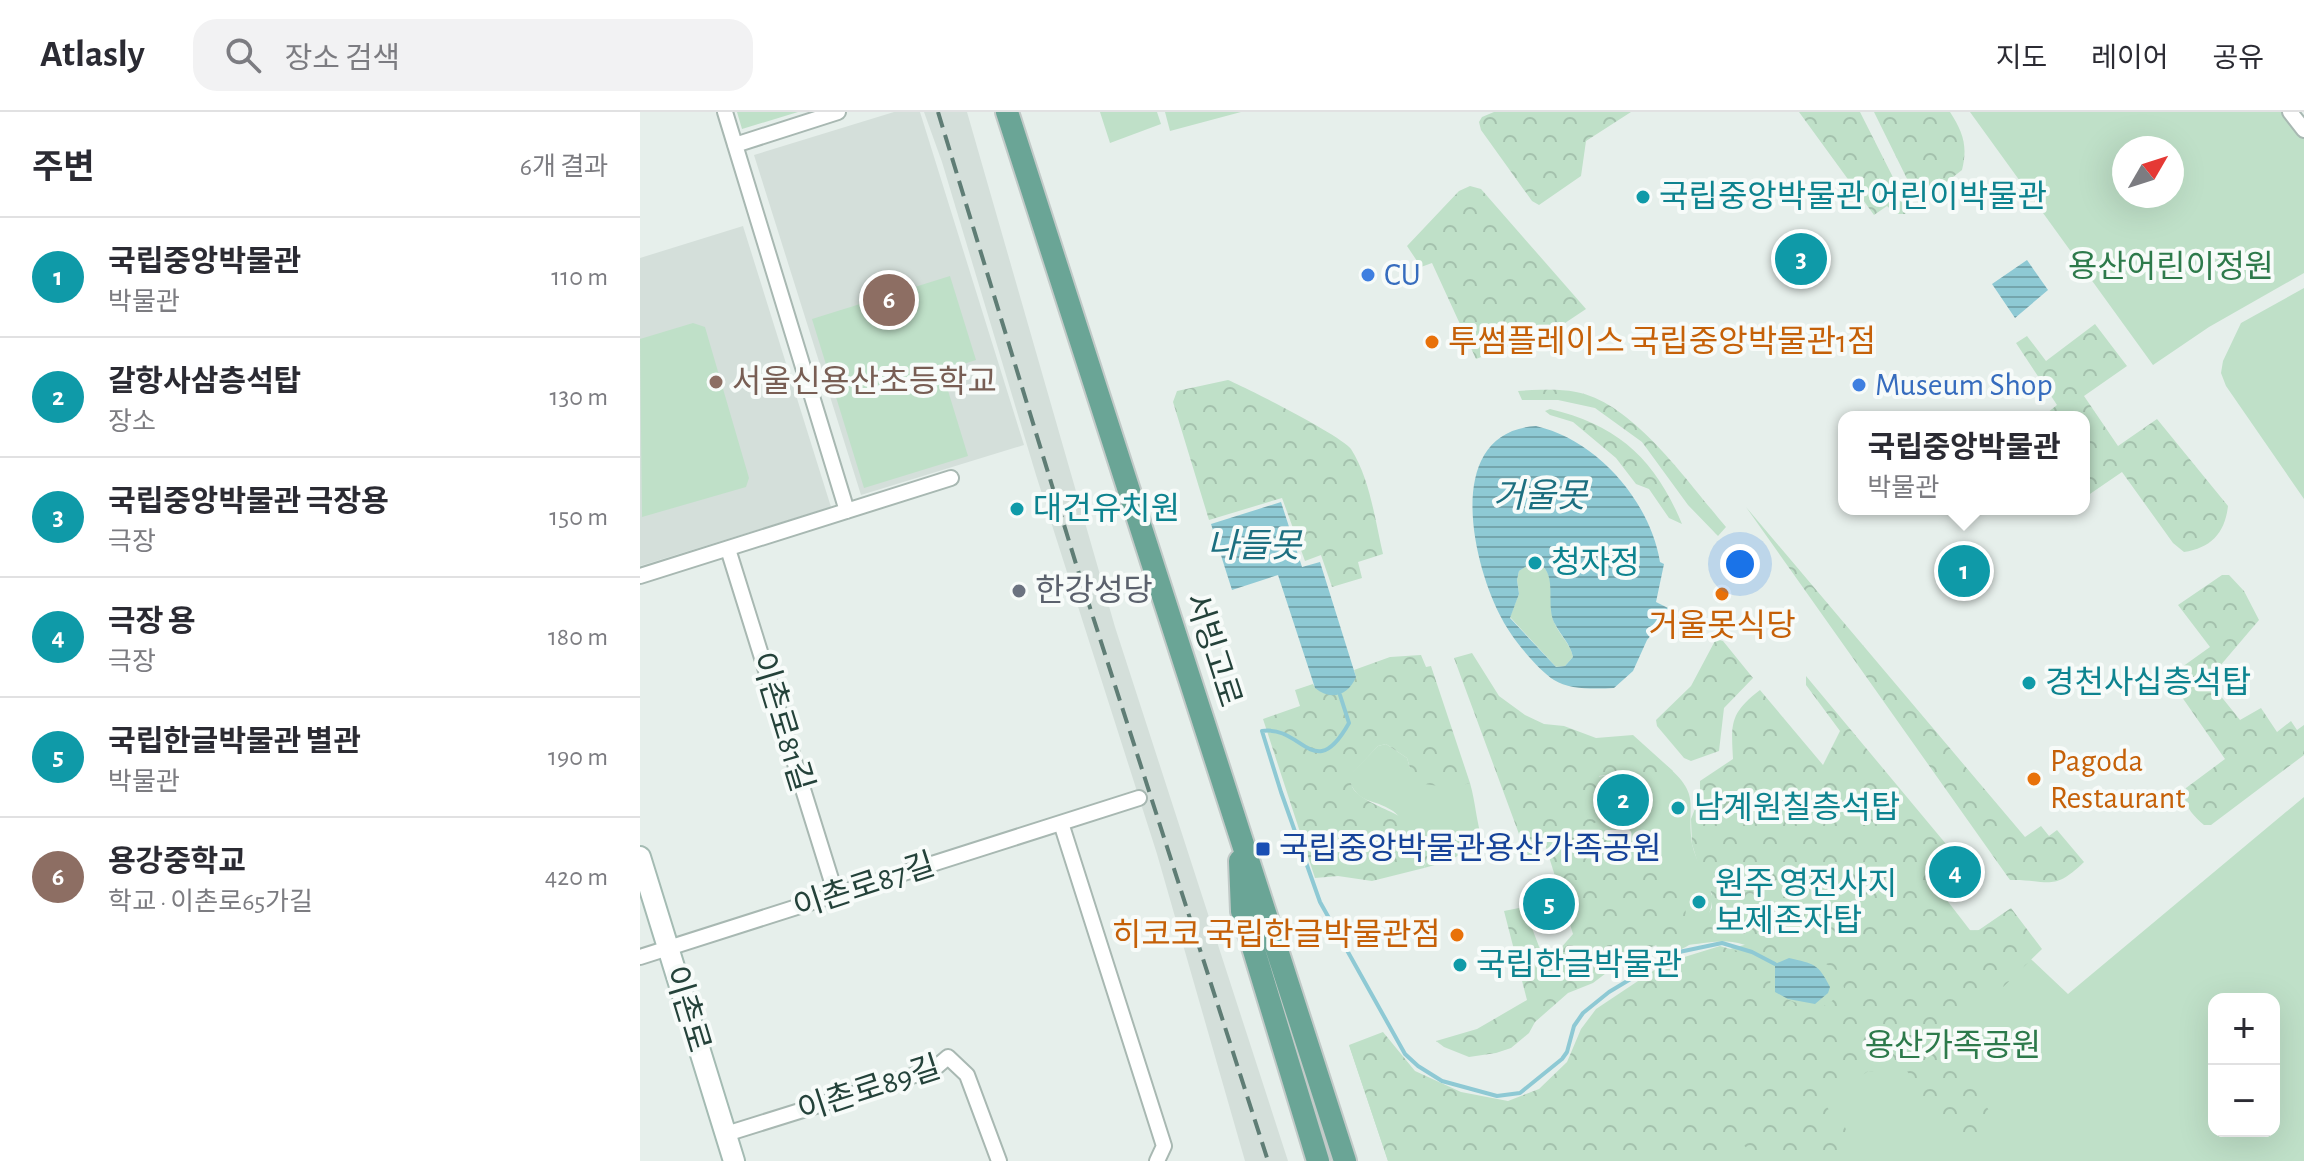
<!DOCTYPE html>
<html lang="ko">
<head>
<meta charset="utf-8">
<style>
	body { margin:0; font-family:"Alegreya Sans","Noto Sans KR",sans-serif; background:#f2f2f3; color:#2b2b33 }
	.controls { position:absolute; right:24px; bottom:24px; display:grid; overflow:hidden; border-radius:16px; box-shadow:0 8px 32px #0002 }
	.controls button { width:72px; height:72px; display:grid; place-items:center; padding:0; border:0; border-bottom:2px solid #e1e1e2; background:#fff; color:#2b2b33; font:40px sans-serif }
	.compass { position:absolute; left:1472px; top:24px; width:72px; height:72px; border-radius:50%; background:#fff; box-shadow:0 8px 32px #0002; rotate:51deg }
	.you { position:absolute; left:1100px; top:452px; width:28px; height:28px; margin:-20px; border:6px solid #fff; border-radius:50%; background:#1a73e8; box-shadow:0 0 0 12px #1a73e833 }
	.badge { display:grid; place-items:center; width:52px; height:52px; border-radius:50%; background:#0f766e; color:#fff; font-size:26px; font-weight:700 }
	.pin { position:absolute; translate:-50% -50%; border:4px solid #fff; box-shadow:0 2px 8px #0006 }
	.popup { position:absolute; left:1198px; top:299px; width:252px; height:104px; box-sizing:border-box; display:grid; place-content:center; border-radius:16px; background:#fff; filter:drop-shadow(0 2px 6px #0005); font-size:26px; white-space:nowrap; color:#7c7c81 }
	.popup b { font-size:30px; color:#2b2b33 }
	.popup::after { content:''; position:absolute; left:50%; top:100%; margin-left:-16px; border:16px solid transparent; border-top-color:#fff }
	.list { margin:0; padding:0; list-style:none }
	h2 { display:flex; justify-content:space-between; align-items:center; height:104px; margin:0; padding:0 32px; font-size:34px }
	h2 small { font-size:26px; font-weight:400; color:#7c7c81 }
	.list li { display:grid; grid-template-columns:52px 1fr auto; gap:24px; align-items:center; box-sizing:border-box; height:120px; padding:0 32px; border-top:2px solid #e1e1e2 }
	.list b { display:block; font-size:30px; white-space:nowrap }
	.list p { margin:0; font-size:26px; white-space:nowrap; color:#7c7c81 }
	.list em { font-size:26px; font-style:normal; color:#7c7c81 }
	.icon { flex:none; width:44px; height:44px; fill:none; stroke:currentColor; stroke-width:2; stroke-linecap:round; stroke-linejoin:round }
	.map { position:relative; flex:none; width:1664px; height:1049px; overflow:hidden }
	header { display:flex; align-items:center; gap:48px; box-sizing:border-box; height:112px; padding:0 40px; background:#fff; border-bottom:2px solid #e1e1e2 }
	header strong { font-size:38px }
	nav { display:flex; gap:44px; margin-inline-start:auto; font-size:28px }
	.search { width:560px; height:72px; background:#f2f2f3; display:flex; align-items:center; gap:20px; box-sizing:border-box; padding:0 28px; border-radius:24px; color:#7c7c81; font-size:30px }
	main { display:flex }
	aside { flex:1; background:#fff }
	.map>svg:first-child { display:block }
	.built { fill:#d4dfda }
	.green { fill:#bfe0c8; fill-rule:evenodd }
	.forest { fill:url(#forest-crowns) }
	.water { fill:url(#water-rules); fill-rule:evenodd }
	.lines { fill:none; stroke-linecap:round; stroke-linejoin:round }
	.stream { stroke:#8ec9d4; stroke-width:4 }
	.street-casing { stroke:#a8b8b2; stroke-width:18 }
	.secondary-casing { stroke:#a4bbb3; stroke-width:24 }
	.primary-casing { stroke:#c2cac8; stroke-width:26 }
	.street { stroke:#fff; stroke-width:14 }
	.secondary { stroke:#fff; stroke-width:20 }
	.primary { stroke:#6aa596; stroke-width:22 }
	.rail { stroke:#5f7d75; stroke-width:4; stroke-dasharray:16 8; stroke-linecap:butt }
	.culture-dot { fill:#0f9aa8; stroke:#f7fbf9; stroke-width:3 }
	.shop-dot { fill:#3f7fe0; stroke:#f7fbf9; stroke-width:3 }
	.food-dot { fill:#e8710a; stroke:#f7fbf9; stroke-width:3 }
	.education-dot { fill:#8d6e63; stroke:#f7fbf9; stroke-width:3 }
	.worship-dot { fill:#6b7280; stroke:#f7fbf9; stroke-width:3 }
	.transit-dot { fill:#1a4fb4; stroke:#f7fbf9; stroke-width:3 }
	.labels { text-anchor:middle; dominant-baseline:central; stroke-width:8; stroke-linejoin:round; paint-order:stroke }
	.culture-label { font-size:32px; fill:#0d838f; stroke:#f7fbf9; text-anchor:start }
	.park-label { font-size:32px; fill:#2d7a4b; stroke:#f7fbf9 }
	.shop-label { font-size:32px; fill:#366cbe; stroke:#f7fbf9; text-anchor:start }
	.food-label { font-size:32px; fill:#c56008; stroke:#f7fbf9; text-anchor:start }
	.education-label { font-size:32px; fill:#785e54; stroke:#f7fbf9; text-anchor:start }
	.worship-label { font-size:32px; fill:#5b616d; stroke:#f7fbf9; text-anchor:start }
	.street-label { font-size:32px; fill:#24423a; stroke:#f7fbf9 }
	.transit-label { font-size:32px; fill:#164399; stroke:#f7fbf9; text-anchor:start }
	.water-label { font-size:34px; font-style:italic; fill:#1c6f80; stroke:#f7fbf9 }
</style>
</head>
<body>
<header>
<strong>Atlasly</strong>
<div class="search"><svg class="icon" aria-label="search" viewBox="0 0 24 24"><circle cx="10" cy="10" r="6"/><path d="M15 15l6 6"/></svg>장소 검색</div>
<nav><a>지도</a><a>레이어</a><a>공유</a></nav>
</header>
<main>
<aside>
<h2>주변<small>6개 결과</small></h2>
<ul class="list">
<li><span class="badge" style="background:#0f9aa8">1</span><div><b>국립중앙박물관</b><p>박물관</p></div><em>110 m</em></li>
<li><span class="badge" style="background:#0f9aa8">2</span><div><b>갈항사삼층석탑</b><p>장소</p></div><em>130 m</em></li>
<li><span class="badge" style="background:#0f9aa8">3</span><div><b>국립중앙박물관 극장용</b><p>극장</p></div><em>150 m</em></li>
<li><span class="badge" style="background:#0f9aa8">4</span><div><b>극장 용</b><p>극장</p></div><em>180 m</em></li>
<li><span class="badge" style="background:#0f9aa8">5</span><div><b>국립한글박물관 별관</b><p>박물관</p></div><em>190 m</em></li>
<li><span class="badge" style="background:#8d6e63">6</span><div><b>용강중학교</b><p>학교 · 이촌로65가길</p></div><em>420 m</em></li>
</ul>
</aside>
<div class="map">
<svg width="1664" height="1049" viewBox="0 0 1664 1049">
	<defs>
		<pattern id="forest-crowns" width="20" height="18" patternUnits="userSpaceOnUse" patternTransform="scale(2)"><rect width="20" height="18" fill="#bfe0c8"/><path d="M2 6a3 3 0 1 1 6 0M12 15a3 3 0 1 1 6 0" fill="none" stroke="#a4c1ad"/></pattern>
		<pattern id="water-rules" width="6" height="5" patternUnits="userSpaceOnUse" patternTransform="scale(2)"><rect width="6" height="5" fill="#8ec9d4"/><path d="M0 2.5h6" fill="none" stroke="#74a5ad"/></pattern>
	</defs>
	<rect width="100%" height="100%" fill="#e6efeb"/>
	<path class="built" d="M254,0h26l104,333 -163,50 -107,-340z
		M284,0h43l148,515 173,534h-43l-88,-307 -121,-379 -94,-313z
		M103,114l88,281 -191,59v-308z"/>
	<path class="green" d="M97,0h61l-56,17z
		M460,0h57l4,12 -51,19z
		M525,0h76l-71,19z
		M1330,0h318l16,21v140l-95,54 -56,38zM1484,36h48v48h-48z
		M310,164l26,84 -34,11 26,85 -104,32 -52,-169z
		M1664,176v211l-78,-113 -5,-13 2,-12 18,-38z
		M53,211l12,4 44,151 -3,9 -104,30 -2,-178z
		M892,450c30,6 13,42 23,62 5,12 15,19 18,33l-8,9 -9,1 -46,-50 9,-23 -2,-14 2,-9z
		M746,632l21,14 3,10 54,16 6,-1c6,21 6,39 13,58l-34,20 -25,7 4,-9c-9,-13 -24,-40 -35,-48 -21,-14 -35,-5 -45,-34l30,-31z
		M1027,654c35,30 19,38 25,78 4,18 17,36 20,52 2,14 -12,39 -23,49 -7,5 -21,8 -29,11l-7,-20 -66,-85 -22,-69z
		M1664,685v364h-916l-39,-116 36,51 144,13 138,-142 126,-36 207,-1 68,64zM1574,887h60v132h-60z"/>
	<path class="forest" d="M854,0h137l-45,29 -5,35 -42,29 -7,-4 -51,-71 -2,-8 3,-5z
		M1159,0h61l49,97 -4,5h-9l-9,-8 -13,9z
		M1234,0h76c13,20 18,34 12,58l-41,32 -5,-5z
		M830,74l11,3 105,120 -27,18 -83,32 -44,-96 -11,4 -14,-21 52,-55z
		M1455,212l32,42 -43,30 34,50 39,-27 71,87c-3,27 -17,42 -44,46l-11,-9 -51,-71 -38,26v-81h-42l15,-12 -41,-62 11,-7 19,25z
		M588,268c19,8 114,56 123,69 19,30 24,71 32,105l-25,8 4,16 -30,9 -11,-32 -16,6 -23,-63 -73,22 -36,-118 4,-11z
		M892,278c14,0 29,-1 44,2 57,10 113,92 150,135l-8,9 -30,-31 -46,-63 -47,-34 -37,-8h-36l-4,-9z
		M910,297c68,16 105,50 132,115l-13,-6 -20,-29 -13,-5 -20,-26 -43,-36 -23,-7 -5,-4z
		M1106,395l279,330 16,-11 8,10 8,-6 27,32c-32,31 -35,17 -74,18z
		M1582,463h7l15,16 15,29 -51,60 32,40 21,-12 16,24 14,-11 6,9 7,-5v30l-93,70h-7c-11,-9 -23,-22 -18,-37l39,-29 -57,-82 42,-30 -32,-42z
		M1076,527l7,2 30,37 -29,30 -5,43 -28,10 -7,-3 -27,-32 -1,-6 35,-34z
		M832,541l27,43 26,19 19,9 20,2 32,12 37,-3 40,36 -10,10 -13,8 -9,-3 -14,-14 -28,4c-1,15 6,29 3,43l-19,10 9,15 19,-6 7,4 19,27 30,4 11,13 8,18 -1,23 -7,10 -48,18 -37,28 -25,10 -33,29 -6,11 -18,15 -15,5 -27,4 -25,-10 -8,-6 41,-12 50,-29 -23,-89 20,-4 22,58 27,-31 -28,-90 -16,17 -75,-203z
		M781,543l5,12 5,-1 39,117 -17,5 -43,-6 -3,-6 3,-8 -3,-10 -21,-14 -8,2 -29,31c2,6 3,12 8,16 22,21 88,26 67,75l-52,13 -34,-5 -23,2 -52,-159 37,-13 -5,-16 18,-6 2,4 41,-11 -2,-7 36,-13z
		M1166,564l160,192 -27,22 34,44 38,-26 31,41 -50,49h-9l-35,13 -9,15 4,18 50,72c-6,19 -19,25 -38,25l-11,-9 -37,-61 -5,2 -34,-2 -42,33c3,10 13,12 18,21 6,11 5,25 3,36h-92l1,-3 -26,-27 -10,8 -5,17 -5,3 -18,-9 -11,11h-293l-39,-116 34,-13 32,39 46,21 47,9 31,-12 28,-27 14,-33 15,-20 69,-46 55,-17 28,8 24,13 -2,18 7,11 40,14 14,-8 13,-14 -6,-17 -12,-7 -31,-10 -20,7c-37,-24 -46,-21 -87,-16l24,-37v-14l-12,-24 -8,-26 -1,-25 9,-23v-15l33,-22c-2,-36 -3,-46 27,-69l63,75 17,-34 -34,-46z"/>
	<path class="water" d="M1387,148l21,30 -33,28 -23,-34z
		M896,314c61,14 114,75 124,136l4,2 -8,38 16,8 -25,30 -14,31 -19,17c-18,1 -45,2 -60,-8 -17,-11 -43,-43 -52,-61 -30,-55 -60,-187 34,-193zM893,450c28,6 11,42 22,62 6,12 15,19 18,33l-8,9 -9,1 -46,-49 9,-24 -2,-14 2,-9z
		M641,390l21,65 18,-5 36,115c-8,19 -25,24 -41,11l-37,-113 -46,15 -21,-66z
		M1149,846c25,6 29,5 41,29l-2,6 -13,11 -27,-5 -13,-7v-28z"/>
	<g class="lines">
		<path class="stream" d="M700,583l9,28c-35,62 -46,2 -87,8l19,61 39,110 85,152 13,12 24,15 55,15 23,-3 42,-34 5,-7 7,-26 9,-13 26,-21 55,-33 15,-7 43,-9 30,9 23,12"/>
		<g class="street-casing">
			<path id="street" d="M85,0l122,399
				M1650,0l14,18
				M95,33l103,-33
				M88,437l108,346
				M0,464l311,-98
				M421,711l103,323 -7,15
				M0,845l499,-159
				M86,1022l208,-65 14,-12 19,18 32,86"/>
		</g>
		<g class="secondary-casing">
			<path id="secondary" d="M0,745l94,304"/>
		</g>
		<g class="primary-casing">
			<path id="primary" d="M367,0l338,1049
				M600,749l2,50 76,250"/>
		</g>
		<use href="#street" class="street"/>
		<use href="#secondary" class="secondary"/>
		<use href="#primary" class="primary"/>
		<path class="rail" d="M298,0l138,452 192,597"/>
	</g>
	<g class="culture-dot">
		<circle cx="1003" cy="85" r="8"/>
		<circle cx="377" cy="397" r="8"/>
		<circle cx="895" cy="451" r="8"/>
		<circle cx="1389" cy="571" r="8"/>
		<circle cx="1038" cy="696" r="8"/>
		<circle cx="1059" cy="790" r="8"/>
		<circle cx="820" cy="853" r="8"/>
	</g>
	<g class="shop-dot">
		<circle cx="728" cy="163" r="8"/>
		<circle cx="1219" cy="273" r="8"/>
	</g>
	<g class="food-dot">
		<circle cx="792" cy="230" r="8"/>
		<circle cx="1082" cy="482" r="8"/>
		<circle cx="1394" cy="667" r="8"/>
		<circle cx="817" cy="823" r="8"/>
	</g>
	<circle class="education-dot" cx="76" cy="270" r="8"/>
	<circle class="worship-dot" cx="379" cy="479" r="8"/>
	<rect class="transit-dot" x="615" y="729" width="16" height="16" rx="4"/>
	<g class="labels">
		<g class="culture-label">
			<text x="1019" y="85">국립중앙박물관 어린이박물관</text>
			<text x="393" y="397">대건유치원</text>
			<text x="911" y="451">청자정</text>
			<text x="1405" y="571">경천사십층석탑</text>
			<text x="1054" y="696">남계원칠층석탑</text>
			<text x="1075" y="772">원주 영전사지<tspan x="1075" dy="37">보제존자탑</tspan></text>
			<text x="836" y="853">국립한글박물관</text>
		</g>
		<g class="park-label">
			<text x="1531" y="155">용산어린이정원</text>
			<text x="1313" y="934">용산가족공원</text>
		</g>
		<g class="shop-label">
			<text x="744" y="163">CU</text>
			<text x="1235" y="273">Museum Shop</text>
		</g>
		<g class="food-label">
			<text x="808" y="230">투썸플레이스 국립중앙박물관1점</text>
			<text x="1082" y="514" text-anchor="middle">거울못식당</text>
			<text x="1410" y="649">Pagoda<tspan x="1410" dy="37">Restaurant</tspan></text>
			<text x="801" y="823" text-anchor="end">히코코 국립한글박물관점</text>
		</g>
		<g class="education-label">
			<text x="92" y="270">서울신용산초등학교</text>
		</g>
		<g class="worship-label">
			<text x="395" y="479">한강성당</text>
		</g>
		<g class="street-label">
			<text transform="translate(573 538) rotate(72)">서빙고로</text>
			<text transform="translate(142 610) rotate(73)">이촌로81길</text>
			<text transform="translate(224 774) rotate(-18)">이촌로87길</text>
			<text transform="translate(47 897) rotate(73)">이촌로</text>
			<text transform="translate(229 977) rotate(-18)">이촌로89길</text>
		</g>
		<g class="transit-label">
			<text x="639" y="737">국립중앙박물관용산가족공원</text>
		</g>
		<g class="water-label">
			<text x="900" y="385">거울못</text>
			<text x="614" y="435">나들못</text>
		</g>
	</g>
</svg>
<div class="controls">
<button>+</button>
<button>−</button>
</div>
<svg class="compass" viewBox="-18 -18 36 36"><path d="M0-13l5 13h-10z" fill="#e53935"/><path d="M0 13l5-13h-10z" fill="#7c7c81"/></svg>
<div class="you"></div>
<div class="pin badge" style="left:1324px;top:459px;background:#0f9aa8">1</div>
<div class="popup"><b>국립중앙박물관</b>박물관</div>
<div class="pin badge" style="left:983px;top:688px;background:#0f9aa8">2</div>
<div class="pin badge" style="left:1161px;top:147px;background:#0f9aa8">3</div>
<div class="pin badge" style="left:1315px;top:760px;background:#0f9aa8">4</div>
<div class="pin badge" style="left:909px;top:792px;background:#0f9aa8">5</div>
<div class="pin badge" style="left:249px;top:188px;background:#8d6e63">6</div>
</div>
</main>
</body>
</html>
